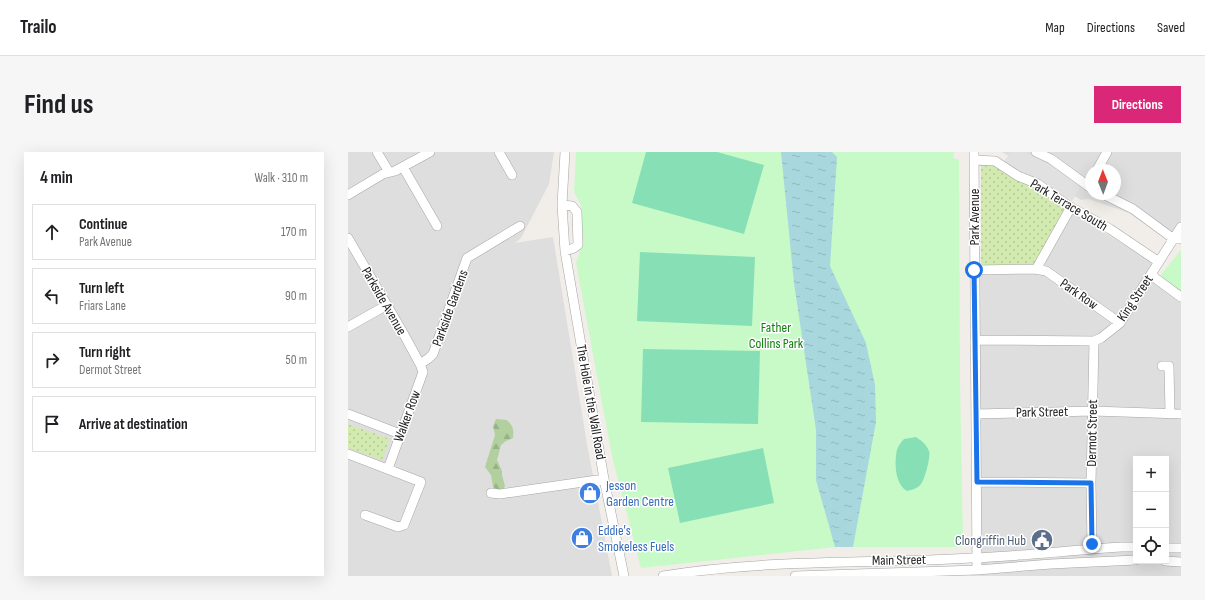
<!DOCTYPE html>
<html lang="en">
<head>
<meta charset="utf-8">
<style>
	body { margin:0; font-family:"Sofia Sans Condensed",sans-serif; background:#f6f6f6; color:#202124 }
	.controls { position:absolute; right:12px; bottom:12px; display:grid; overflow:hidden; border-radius:0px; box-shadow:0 4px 16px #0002 }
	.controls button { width:36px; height:36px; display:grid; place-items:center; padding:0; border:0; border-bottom:1px solid #e0e0e0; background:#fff; color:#202124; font:20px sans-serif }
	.compass { position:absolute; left:737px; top:12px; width:36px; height:36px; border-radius:50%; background:#fff; box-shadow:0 4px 16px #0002; rotate:359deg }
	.stop { position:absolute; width:12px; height:12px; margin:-9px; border:3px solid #1a73e8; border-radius:50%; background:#fff }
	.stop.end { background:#1a73e8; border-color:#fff; box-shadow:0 1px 4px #0008 }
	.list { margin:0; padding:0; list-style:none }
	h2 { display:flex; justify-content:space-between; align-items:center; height:52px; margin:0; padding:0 16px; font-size:17px }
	h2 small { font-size:13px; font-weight:400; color:#757577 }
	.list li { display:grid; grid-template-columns:26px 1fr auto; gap:12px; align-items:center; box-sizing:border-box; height:56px; margin:0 8px 8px; padding:0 8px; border:1px solid #e0e0e0; border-radius:0px }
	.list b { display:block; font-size:15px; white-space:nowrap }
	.list p { margin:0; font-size:13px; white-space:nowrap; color:#757577 }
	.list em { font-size:13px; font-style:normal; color:#757577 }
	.icon { flex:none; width:22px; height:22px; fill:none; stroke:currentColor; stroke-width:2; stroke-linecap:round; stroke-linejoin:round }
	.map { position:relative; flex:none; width:833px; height:424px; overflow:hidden; border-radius:0px }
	header { display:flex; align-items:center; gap:24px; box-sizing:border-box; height:56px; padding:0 20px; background:#fff; border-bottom:1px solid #e0e0e0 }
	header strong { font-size:19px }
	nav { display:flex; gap:22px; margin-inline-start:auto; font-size:14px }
	.intro { display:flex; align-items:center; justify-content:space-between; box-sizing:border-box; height:96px; padding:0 24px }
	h1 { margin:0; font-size:28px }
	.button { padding:10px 18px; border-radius:0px; background:#db2777; color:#fff; font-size:14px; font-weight:700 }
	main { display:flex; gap:24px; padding:0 24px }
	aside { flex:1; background:#fff; border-radius:0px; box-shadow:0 4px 16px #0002 }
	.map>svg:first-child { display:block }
	.residential { fill:#dfdede; fill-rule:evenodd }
	.grass { fill:url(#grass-dots) }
	.forest { fill:url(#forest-firs) }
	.park { fill:#c8fac7 }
	.pitch { fill:#87dfb5 }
	.parking { fill:#e1e1e1 }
	.water { fill:url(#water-ripples) }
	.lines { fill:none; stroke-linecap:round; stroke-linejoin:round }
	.minor-casing { stroke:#a5a5a5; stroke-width:10 }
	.minor { stroke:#fff; stroke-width:9 }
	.route { stroke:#1a73e8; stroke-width:5 }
	.labels { text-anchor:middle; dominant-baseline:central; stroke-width:3; stroke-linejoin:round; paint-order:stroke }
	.street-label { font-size:14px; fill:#212121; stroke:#fff }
	.park-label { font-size:14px; fill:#0e820d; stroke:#fff }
	.shop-label { font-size:14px; fill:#366cbe; stroke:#fff; text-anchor:start }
	.service-label { font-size:14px; fill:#4e5e75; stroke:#fff; text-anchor:end }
</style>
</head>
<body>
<header>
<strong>Trailo</strong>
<nav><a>Map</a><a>Directions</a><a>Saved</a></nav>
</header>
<div class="intro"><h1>Find us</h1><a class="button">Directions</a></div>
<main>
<aside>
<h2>4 min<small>Walk · 310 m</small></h2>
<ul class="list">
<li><svg class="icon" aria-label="ahead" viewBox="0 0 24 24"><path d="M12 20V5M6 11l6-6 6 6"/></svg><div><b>Continue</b><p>Park Avenue</p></div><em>170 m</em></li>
<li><svg class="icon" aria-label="left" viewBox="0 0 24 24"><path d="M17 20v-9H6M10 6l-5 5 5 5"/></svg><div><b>Turn left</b><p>Friars Lane</p></div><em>90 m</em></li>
<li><svg class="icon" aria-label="right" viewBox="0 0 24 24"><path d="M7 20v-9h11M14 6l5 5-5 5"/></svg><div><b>Turn right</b><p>Dermot Street</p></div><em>50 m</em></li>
<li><svg class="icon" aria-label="arrive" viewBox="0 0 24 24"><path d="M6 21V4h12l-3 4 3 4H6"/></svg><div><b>Arrive at destination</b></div></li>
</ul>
</aside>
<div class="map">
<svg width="833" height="424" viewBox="0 0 833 424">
	<defs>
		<pattern id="grass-dots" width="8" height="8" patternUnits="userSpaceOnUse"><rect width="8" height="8" fill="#d2eaaf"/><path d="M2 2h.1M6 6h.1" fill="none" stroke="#b4c896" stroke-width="1.8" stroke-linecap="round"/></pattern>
		<pattern id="forest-firs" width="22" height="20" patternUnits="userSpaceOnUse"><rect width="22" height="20" fill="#b1d09d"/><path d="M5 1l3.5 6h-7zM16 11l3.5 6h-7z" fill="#98b287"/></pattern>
		<pattern id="water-ripples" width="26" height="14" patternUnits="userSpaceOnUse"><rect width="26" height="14" fill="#a9d7de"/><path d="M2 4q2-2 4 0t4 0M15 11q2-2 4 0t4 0" fill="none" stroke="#91b8be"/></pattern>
	</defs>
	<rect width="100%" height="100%" fill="#f1ede8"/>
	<path class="residential" d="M0,0h206l-5,32 -28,54 -6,5 38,-6 34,207 25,132h-264z
		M654,0h179v91l-13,-3 -39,-27 -40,-14 -8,1zM743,18h24v24h-24z
		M725,61l77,48 3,5 -3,5 31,29v276h-210l7,-301 4,-3h53zM788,307h30v102h-30z"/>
	<path class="grass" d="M633,7l89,50 -36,57h-45l-8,-2z
		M0,272l42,15 -8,21 -34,-12z"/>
	<path class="forest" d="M148,267l11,1c6,6 7,9 6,18l-7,3 -5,4 -4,15 5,11v4l3,11 -2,4h-5l-5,-3 -2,-12 -6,-8 10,-32 -2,-9z"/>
	<path class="park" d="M228,0h378l-1,6 6,2 1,220 3,167h-128l-194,21 -29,-112 -36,-193 6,-18 -1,-40 -7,-13z
		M833,98v43l-21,-17z"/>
	<path class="pitch" d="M298,0h71l47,13 -20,69 -112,-31z
		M292,100l115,5 -3,69 -115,-5z
		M295,197l117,2 -2,73 -117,-2z
		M568,285c6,4 10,7 13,14 2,5 -4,28 -8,33 -3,4 -9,6 -14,7 -12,-7 -13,-28 -10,-41 1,-4 4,-8 7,-11z
		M415,296l11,55 -94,20 -12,-55z"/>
	<path class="parking" d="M663,0h14l17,8 39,26 -10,17 -68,-40z"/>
	<path class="water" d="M433,0h51l5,5 -7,109 36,77 9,42 1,37 -23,125h-18l-19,-67v-50l-22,-147z"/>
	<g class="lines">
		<g class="minor-casing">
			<path id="minor" d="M29,0l12,20
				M151,0l13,23
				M217,0l-3,53 3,46 39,228 20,97
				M626,0l3,418
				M688,0l15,7 40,29
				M626,8l21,1 23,15 20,8 29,21 43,24 49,33
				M55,15l34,59
				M749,18l10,-18
				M755,42l30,15 38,28 4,2h5
				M0,43l35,-21 12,-3 35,-19
				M214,53l10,1 5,6 1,33 -4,3 -9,3
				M0,86l54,93 18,33 3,8 -35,97
				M690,117v-3l33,-59
				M627,118l59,-1 12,2 74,52
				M803,123l30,22
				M0,175l39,-22
				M627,188l119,1 7,-3 19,-15 61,-96
				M72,212l9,-6 4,-4 34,-96 53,-32
				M814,214h7l1,48
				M0,262l52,20
				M628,262l117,-3 88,3
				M0,302l73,28 -17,43 -6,2 -33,-12
				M629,330l114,1
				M143,341l9,1 104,-15
				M818,396h15
				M744,397l-1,-66 3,-142
				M817,409l16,1
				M315,424c101,-17 205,-12 308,-18 51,-2 101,-8 151,-11h14
				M447,424l182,-6 74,-6 85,-4"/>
		</g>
		<use href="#minor" class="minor"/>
	</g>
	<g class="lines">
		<path class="route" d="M626,118l3,212 114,1 1,61"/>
	</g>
	<defs>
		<g id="shop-disc" transform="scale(1.15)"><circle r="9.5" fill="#3f7fe0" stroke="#fff"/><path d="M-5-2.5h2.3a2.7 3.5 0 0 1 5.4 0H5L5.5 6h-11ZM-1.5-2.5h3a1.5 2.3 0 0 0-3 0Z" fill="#fff"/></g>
		<g id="civic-disc" transform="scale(1.15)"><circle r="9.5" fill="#5c6f8a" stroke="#fff"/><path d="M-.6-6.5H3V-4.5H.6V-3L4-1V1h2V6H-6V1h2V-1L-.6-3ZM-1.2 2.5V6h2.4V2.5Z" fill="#fff"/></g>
	</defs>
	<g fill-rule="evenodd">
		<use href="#shop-disc" x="242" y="341"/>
		<use href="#shop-disc" x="234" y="386"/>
		<use href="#civic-disc" x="694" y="388"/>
	</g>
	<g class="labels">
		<g class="street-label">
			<text transform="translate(721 53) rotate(31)">Park Terrace South</text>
			<text transform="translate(626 65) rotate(-90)">Park Avenue</text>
			<text transform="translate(731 142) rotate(35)">Park Row</text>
			<text transform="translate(787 146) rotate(-56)">King Street</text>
			<text transform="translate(36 149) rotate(60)">Parkside Avenue</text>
			<text transform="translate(102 156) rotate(-70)">Parkside Gardens</text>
			<text transform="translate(243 250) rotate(80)">The Hole in the Wall Road</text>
			<text transform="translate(694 260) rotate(-1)">Park Street</text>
			<text transform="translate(59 264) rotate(-70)">Walker Row</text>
			<text transform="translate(744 281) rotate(-89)">Dermot Street</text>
			<text transform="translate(551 408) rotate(-1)">Main Street</text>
		</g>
		<g class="park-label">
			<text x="428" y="175">Father<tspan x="428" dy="16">Collins Park</tspan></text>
		</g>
		<g class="shop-label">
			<text x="258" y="333">Jesson<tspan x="258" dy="16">Garden Centre</tspan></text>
			<text x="250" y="378">Eddie's<tspan x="250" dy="16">Smokeless Fuels</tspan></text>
		</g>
		<g class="service-label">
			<text x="678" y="388">Clongriffin Hub</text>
		</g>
	</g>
</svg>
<div class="controls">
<button>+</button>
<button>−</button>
<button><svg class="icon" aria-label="locate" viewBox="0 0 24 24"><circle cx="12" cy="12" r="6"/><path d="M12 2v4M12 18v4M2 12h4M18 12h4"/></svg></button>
</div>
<svg class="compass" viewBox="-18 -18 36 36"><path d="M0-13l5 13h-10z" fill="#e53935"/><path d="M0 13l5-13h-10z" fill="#757577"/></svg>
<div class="stop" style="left:626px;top:118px"></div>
<div class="stop end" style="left:744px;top:392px"></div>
</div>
</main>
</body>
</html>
